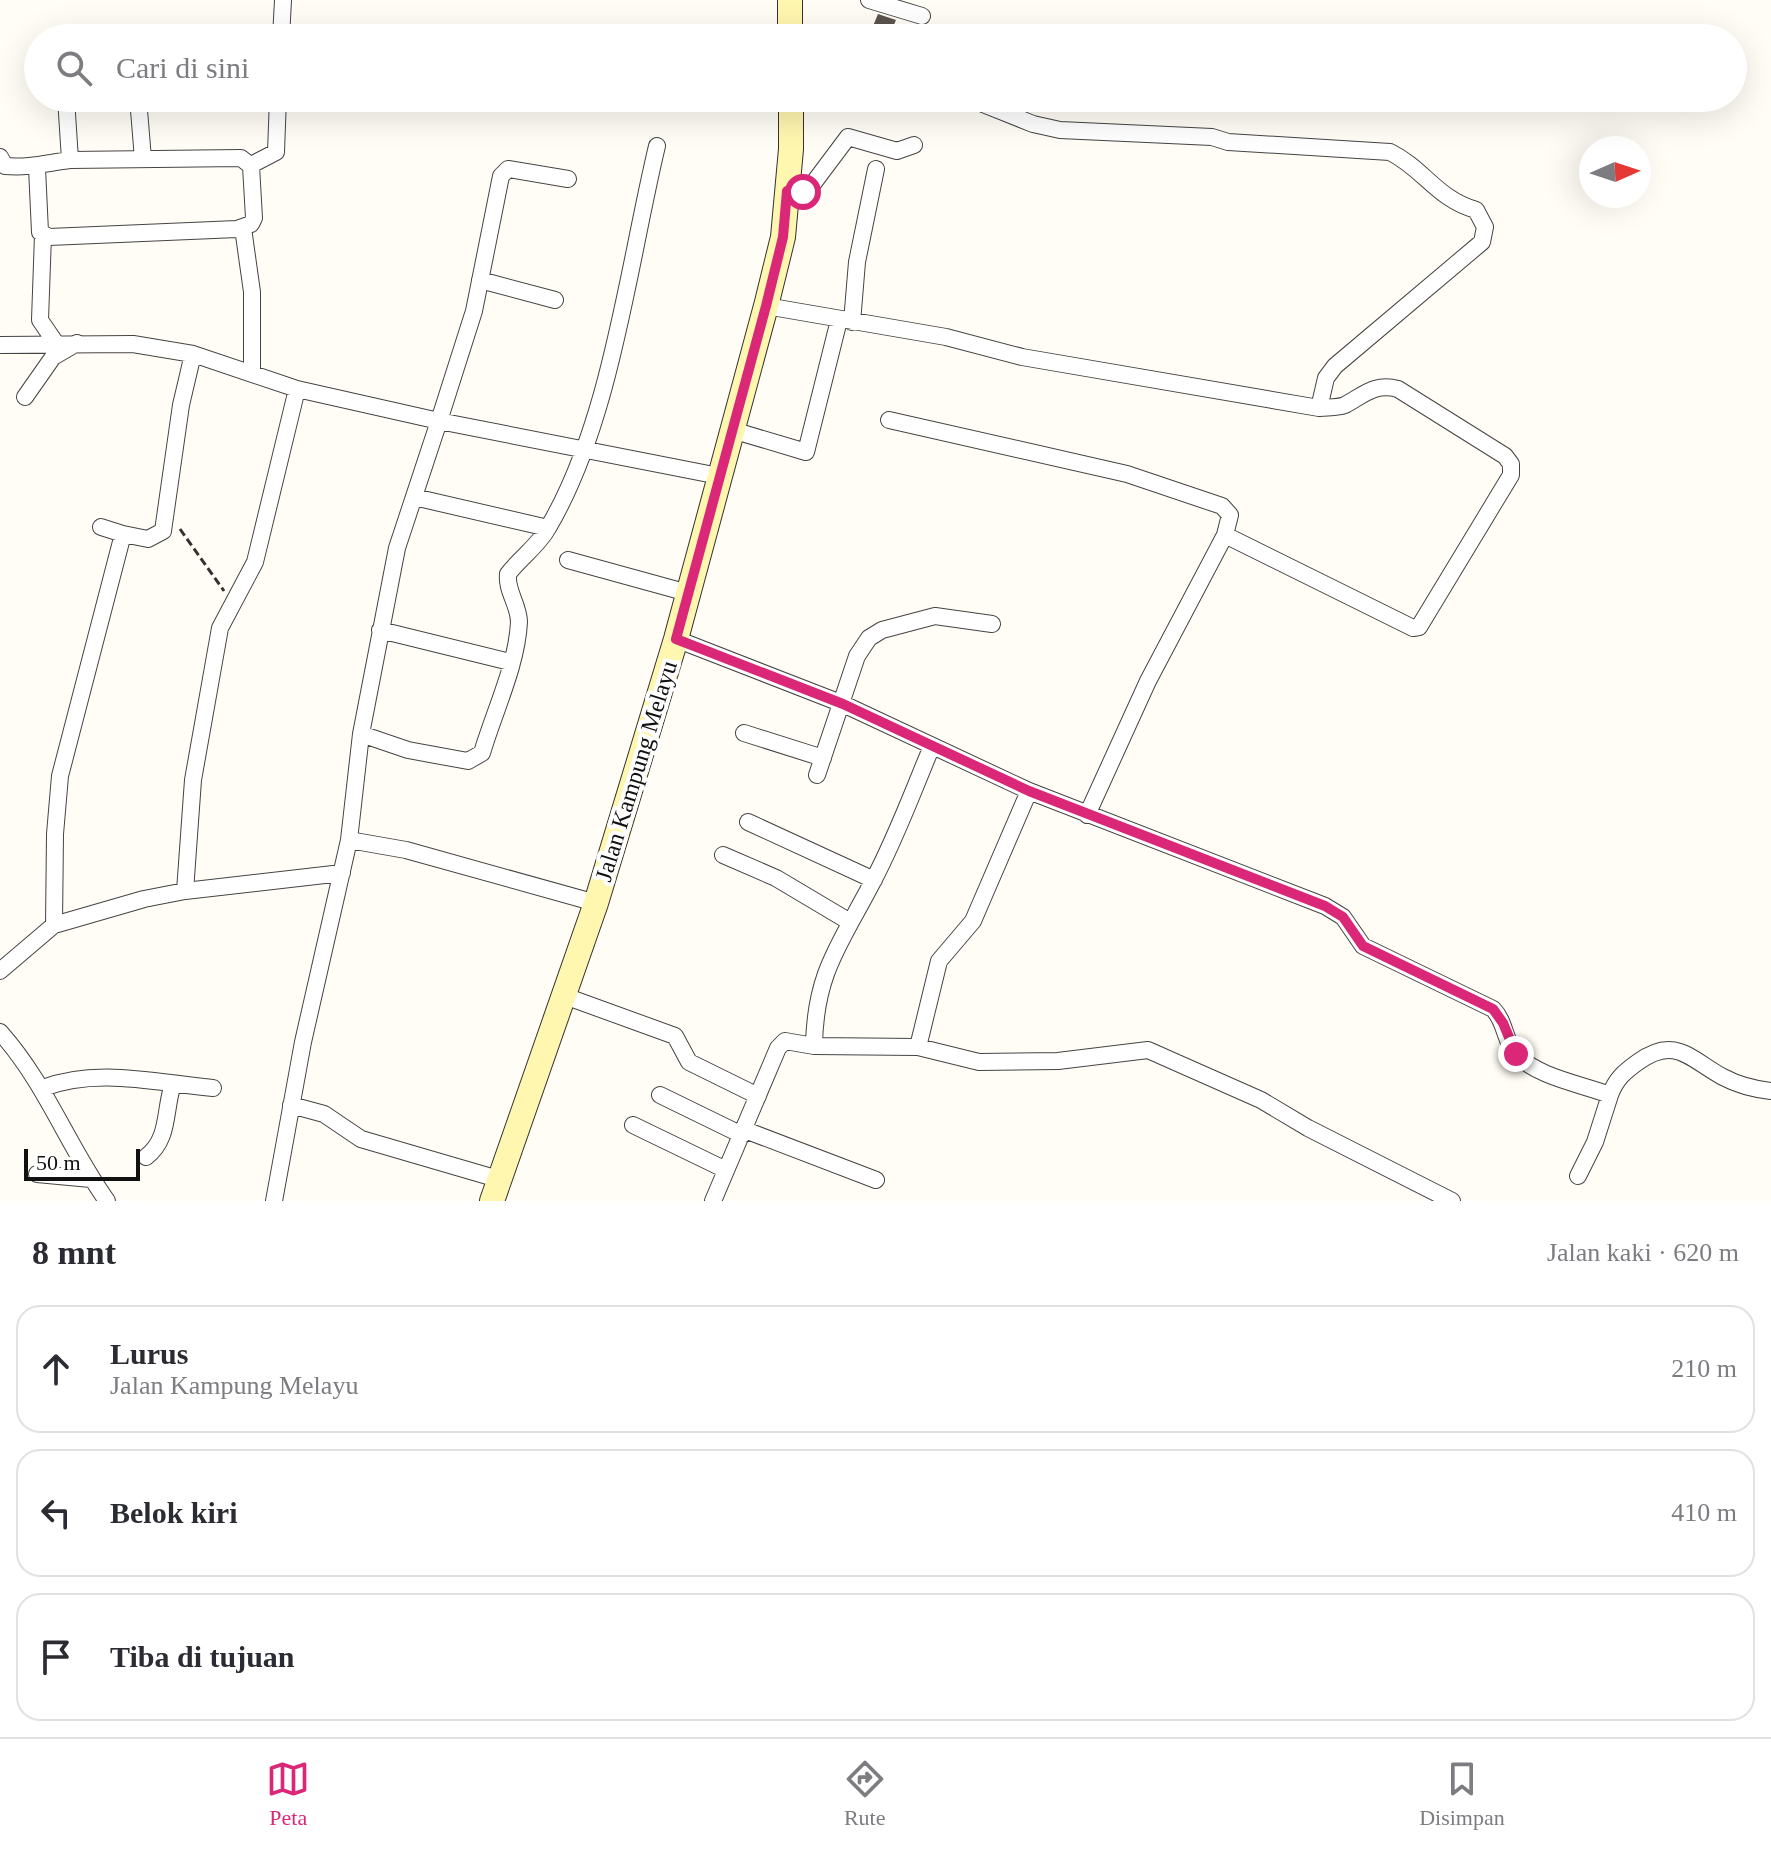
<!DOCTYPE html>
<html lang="id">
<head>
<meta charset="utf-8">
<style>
	body { margin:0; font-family:Georgia,serif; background:#f7f7f7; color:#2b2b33 }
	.compass { position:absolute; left:1579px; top:136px; width:72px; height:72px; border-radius:50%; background:#fff; box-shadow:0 8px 32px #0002; rotate:87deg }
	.scale { position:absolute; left:24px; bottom:20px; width:116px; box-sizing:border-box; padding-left:8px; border:4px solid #111; border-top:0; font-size:22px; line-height:28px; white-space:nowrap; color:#111; -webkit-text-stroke:6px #fff; paint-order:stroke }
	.stop { position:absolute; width:24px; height:24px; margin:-18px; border:6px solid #db2777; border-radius:50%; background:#fff }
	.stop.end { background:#db2777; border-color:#fff; box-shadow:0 2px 8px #0008 }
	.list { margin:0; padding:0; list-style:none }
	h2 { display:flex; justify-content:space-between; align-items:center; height:104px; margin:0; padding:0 32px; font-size:34px }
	h2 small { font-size:26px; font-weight:400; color:#7c7c81 }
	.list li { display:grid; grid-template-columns:52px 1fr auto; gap:24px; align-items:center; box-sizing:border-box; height:128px; margin:0 16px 16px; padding:0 16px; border:2px solid #e1e1e2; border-radius:24px }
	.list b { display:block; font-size:30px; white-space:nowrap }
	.list p { margin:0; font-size:26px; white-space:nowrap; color:#7c7c81 }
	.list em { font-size:26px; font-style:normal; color:#7c7c81 }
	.icon { flex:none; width:44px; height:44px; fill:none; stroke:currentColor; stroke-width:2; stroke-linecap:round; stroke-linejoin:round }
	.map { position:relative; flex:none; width:1771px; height:1201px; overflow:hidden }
	.search { position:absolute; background:#fff; box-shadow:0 8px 32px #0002; left:24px; right:24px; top:24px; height:88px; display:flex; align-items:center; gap:20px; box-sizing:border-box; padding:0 28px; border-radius:44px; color:#7c7c81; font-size:30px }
	.sheet { height:536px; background:#fff }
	nav { display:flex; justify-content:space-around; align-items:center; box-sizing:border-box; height:112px; border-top:2px solid #e1e1e2; background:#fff; font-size:22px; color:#7c7c81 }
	nav a { display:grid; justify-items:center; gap:4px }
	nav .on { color:#db2777 }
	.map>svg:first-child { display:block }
	.building { fill:#5a524d }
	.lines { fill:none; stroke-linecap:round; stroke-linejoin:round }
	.minor-casing { stroke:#444; stroke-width:18 }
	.secondary-casing { stroke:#333; stroke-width:26 }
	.path { stroke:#333; stroke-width:3; stroke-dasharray:8 4; stroke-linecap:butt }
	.minor { stroke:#fff; stroke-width:16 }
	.secondary { stroke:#fff6b0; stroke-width:24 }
	.route { stroke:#db2777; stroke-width:10 }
	.labels { text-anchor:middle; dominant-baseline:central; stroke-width:8; stroke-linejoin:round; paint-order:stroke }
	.street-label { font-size:24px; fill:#111; stroke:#fff }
</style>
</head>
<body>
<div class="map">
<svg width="1771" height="1201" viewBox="0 0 1771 1201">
	<rect width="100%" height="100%" fill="#fffdf5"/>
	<path class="building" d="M878,14l18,6 -8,18h-20z"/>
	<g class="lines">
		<g class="minor-casing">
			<path id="minor" d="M869,0l53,16
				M281,38l2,-38
				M66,98l4,62
				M138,98l5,61
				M968,98l65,26 27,6 152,7 16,5 162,10c34,17 47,47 86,58l9,17 -3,15 -147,124 -9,12 -7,30
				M0,157l5,9c25,2 41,-3 65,-6l171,-2 10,8 3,52 -3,6 -14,5 -188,8 -9,-5 -3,-64
				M251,165l25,-13 2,-54
				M787,191l22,-2 39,-52 49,14 17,-6
				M243,228l9,64v80
				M43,235l-3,85 15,22
				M480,280l75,20
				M766,306l180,31 76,20 297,51c8,-1 19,0 26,-3 20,-11 30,-22 53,-16l107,67 6,8v11l-92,152 -6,1 -188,-93 -77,146 -61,134
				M852,322l5,-60 19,-93
				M0,345l133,-1 60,10 104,35 142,32 35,-110 27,-135 7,-7 60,10
				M25,397l28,-40 24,-14
				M889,420l238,54 95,32 8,9 -5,20
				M732,430l74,22 33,-132
				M414,497l134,31
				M101,527l22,7
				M568,560l120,33
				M380,630l130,32
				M676,639l167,65 186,87 296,115 18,11 20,29 130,63c13,13 11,32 23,45 21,23 65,30 94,41 6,-16 14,-23 28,-33 37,-27 52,-3 85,15 15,8 30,12 48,14
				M744,733l79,25
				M361,734l47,16 60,11 14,-8c12,-41 35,-88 37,-131 0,-17 -13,-31 -11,-48 12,-16 30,-28 40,-46 63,-107 80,-261 109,-382
				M817,775l40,-119 12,-18 13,-8 53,-14 57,8
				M748,822l126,58
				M349,840l57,10 190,53
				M723,855l53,23 74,44
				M185,891l8,-111 27,-152 35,-66 42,-173
				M54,925l1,-91 5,-58 63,-242 25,5 15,-8 18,-126 12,-51
				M0,971l54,-46 90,-26 41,-8 157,-18
				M562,995l113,41 14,26 69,34
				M0,1032c47,53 67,113 107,169
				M814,1046c1,-74 27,-103 59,-165 23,-43 40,-90 59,-135
				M918,1047l21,-86 34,-40 56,-130
				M43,1088c54,-21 114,-5 170,0
				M660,1095l82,40
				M291,1105l33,9 37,25 137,40
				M633,1125l93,45
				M745,1130l131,50
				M146,1157c24,-18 18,-47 27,-73
				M37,1174l54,5
				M1578,1176l17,-34 15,-47
				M274,1201l29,-159 46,-202 12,-106 36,-186 42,-127 280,55
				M713,1201l65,-153 7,-7 29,5 104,1 61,15 79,-1 90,-11 113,50 47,28 144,73"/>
		</g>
		<g class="secondary-casing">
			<path id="secondary" d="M790,0v38
				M492,1201l104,-298 80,-264 90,-333 17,-69 8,-88v-51"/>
		</g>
		<path class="path" d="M180,529l44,62"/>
		<use href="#minor" class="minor"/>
		<use href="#secondary" class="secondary"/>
	</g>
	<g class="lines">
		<path class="route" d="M803,192l-16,-1 -4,46 -17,69 -90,333 167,65 186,87 296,115 18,11 20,29 130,63 10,14 13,31"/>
	</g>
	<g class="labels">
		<g class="street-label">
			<text transform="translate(636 771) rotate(-73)">Jalan Kampung Melayu</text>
		</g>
	</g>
</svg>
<svg class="compass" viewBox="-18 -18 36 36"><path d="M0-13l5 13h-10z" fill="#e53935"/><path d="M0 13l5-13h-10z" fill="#7c7c81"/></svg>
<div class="scale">50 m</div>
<div class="stop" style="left:803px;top:192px"></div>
<div class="stop end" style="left:1516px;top:1054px"></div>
<div class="search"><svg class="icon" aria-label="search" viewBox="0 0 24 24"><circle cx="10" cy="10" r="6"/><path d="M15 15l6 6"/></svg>Cari di sini</div>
</div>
<section class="sheet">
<h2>8 mnt<small>Jalan kaki · 620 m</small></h2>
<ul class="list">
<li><svg class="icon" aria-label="ahead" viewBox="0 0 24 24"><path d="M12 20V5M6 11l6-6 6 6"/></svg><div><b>Lurus</b><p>Jalan Kampung Melayu</p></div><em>210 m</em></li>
<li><svg class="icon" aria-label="left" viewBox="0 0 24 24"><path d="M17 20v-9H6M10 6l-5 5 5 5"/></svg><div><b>Belok kiri</b></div><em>410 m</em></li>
<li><svg class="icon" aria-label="arrive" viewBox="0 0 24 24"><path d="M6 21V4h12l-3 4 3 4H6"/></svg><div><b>Tiba di tujuan</b></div></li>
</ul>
</section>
<nav>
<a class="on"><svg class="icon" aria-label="map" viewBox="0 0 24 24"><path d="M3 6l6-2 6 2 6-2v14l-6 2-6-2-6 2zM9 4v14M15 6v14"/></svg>Peta</a>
<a><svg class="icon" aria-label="directions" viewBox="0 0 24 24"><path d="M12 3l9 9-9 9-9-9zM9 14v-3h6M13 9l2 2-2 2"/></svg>Rute</a>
<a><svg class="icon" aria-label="saved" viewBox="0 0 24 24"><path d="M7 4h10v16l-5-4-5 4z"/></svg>Disimpan</a>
</nav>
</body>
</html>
